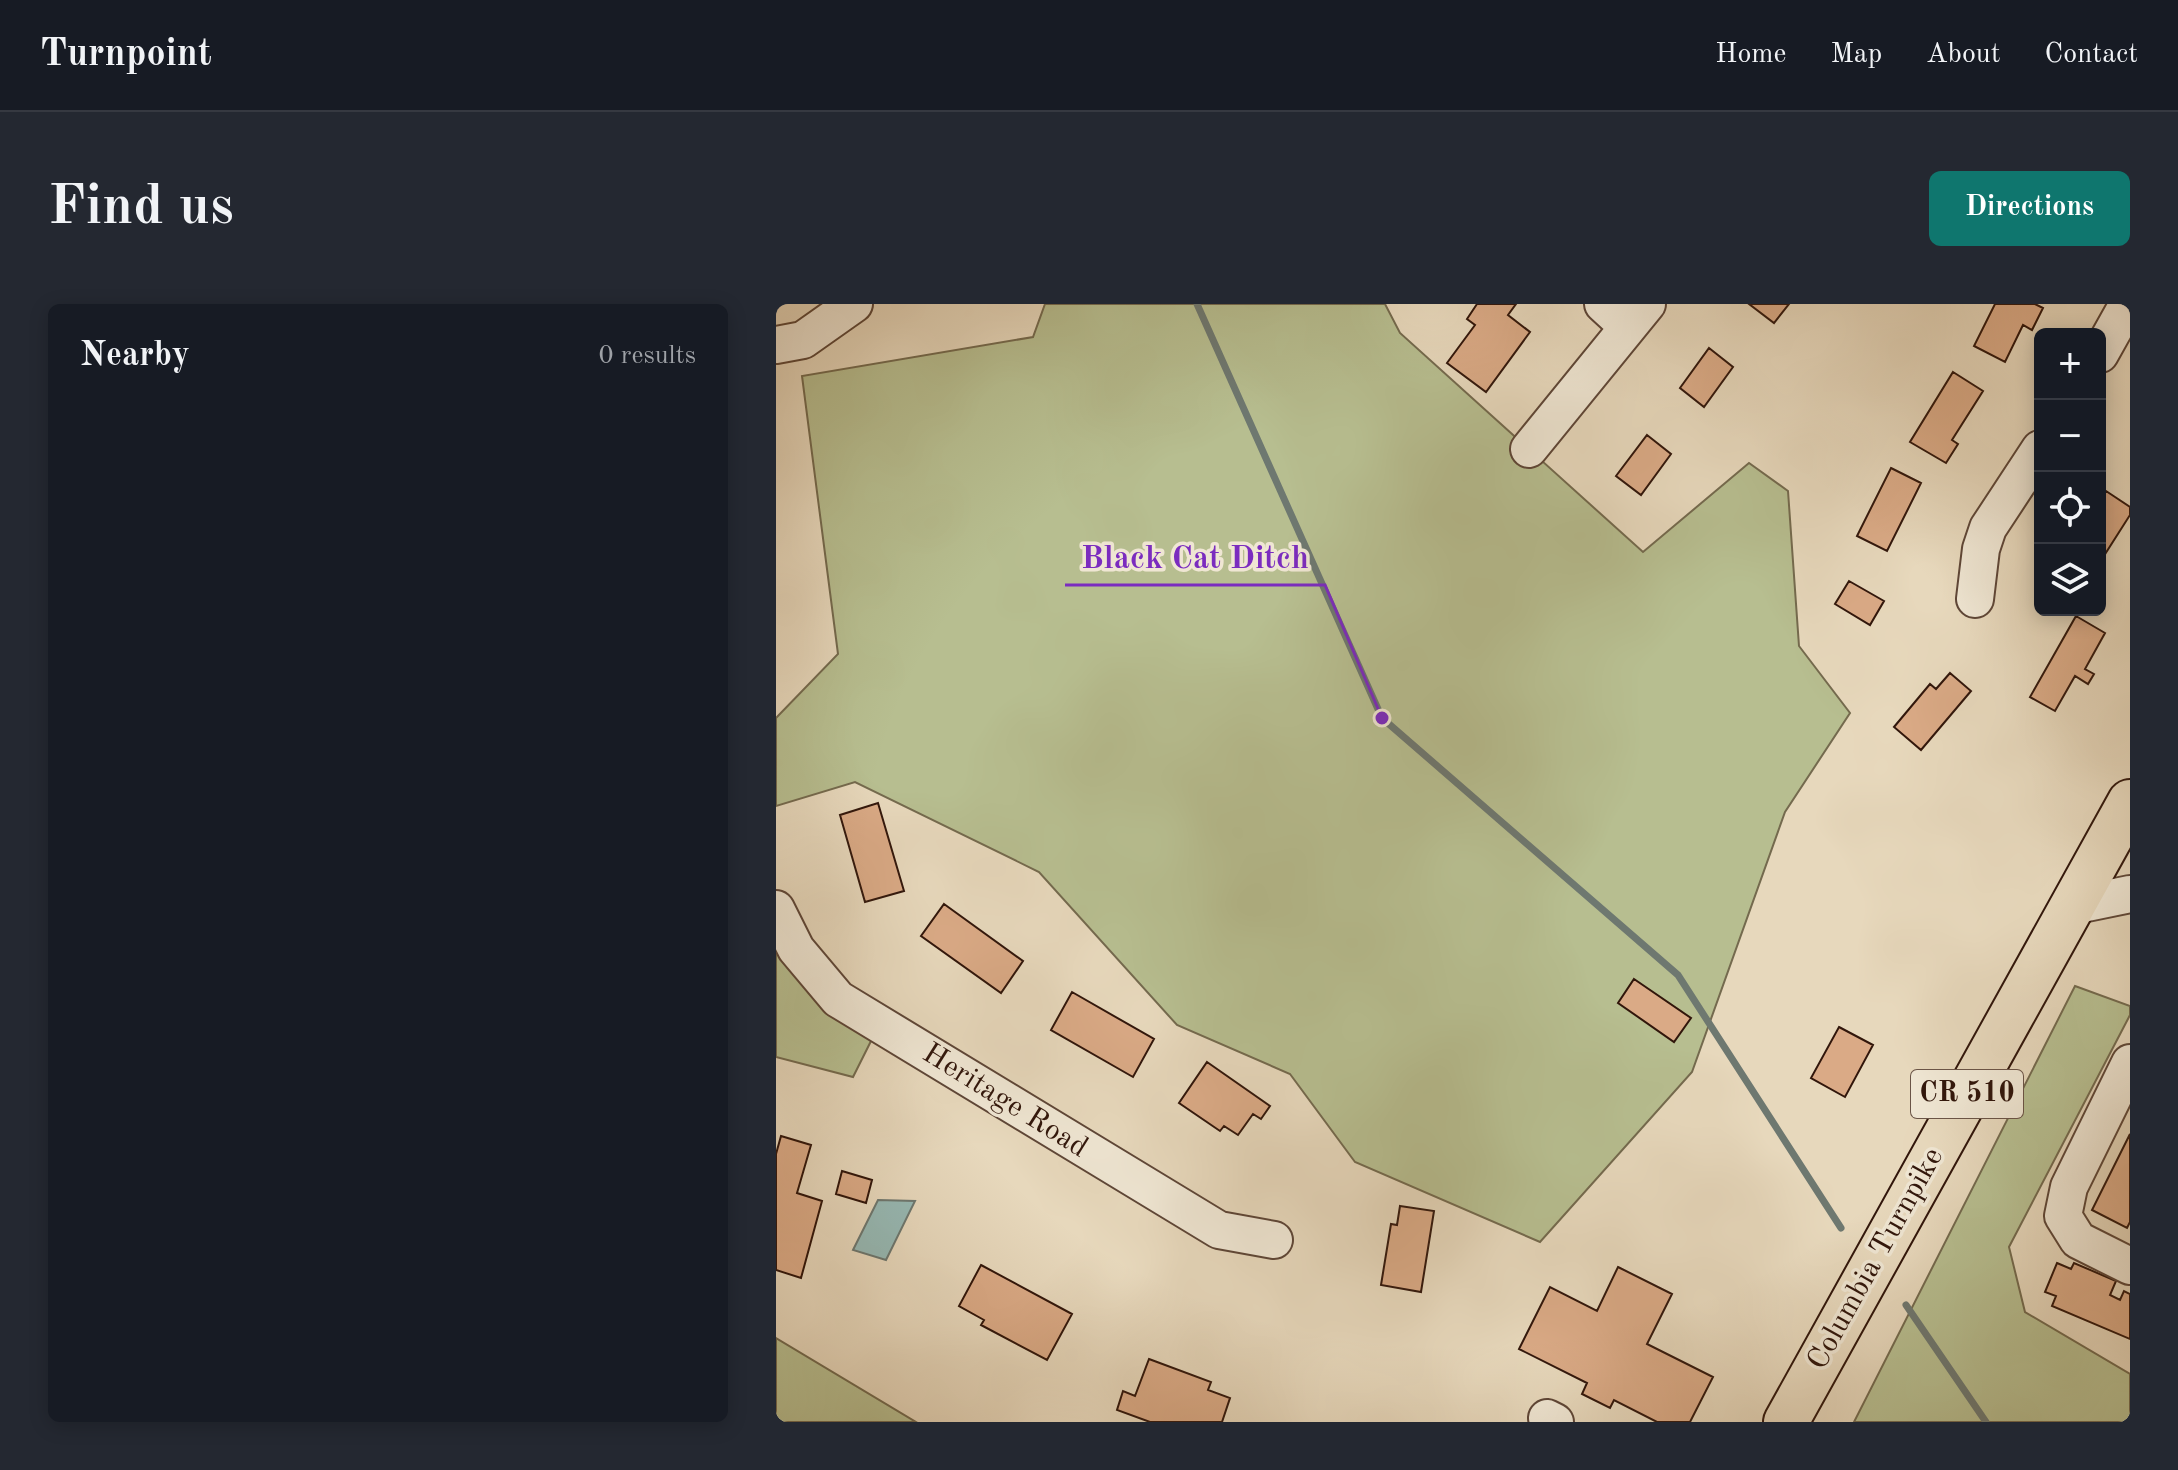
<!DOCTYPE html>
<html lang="en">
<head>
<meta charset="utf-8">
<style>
	body { margin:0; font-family:"Old Standard TT",serif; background:#242831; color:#f1f3f6 }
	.controls { position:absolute; right:24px; top:24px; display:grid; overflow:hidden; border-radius:12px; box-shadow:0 4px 20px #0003 }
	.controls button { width:72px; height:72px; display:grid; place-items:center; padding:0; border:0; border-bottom:2px solid #363941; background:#171b24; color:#f1f3f6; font:40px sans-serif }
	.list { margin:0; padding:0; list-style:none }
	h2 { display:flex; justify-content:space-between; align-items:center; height:104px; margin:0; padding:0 32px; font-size:34px }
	h2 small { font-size:26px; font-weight:400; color:#9ea1a6 }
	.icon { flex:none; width:44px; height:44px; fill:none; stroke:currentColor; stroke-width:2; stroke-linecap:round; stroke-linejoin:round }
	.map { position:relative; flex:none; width:1354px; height:1118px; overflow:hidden; border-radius:12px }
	header { display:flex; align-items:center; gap:48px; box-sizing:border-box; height:112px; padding:0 40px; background:#171b24; border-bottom:2px solid #363941 }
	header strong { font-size:38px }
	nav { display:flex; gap:44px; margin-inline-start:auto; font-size:28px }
	.intro { display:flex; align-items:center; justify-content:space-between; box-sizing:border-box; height:192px; padding:0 48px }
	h1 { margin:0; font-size:56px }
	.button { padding:20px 36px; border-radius:12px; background:#0f766e; color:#fff; font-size:28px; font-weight:700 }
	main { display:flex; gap:48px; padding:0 48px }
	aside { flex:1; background:#171b24; border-radius:12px; box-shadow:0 4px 20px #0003 }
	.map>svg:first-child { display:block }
	.green { fill:#b7be90; stroke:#746a4e; stroke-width:2 }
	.water { fill:#97b9b4; stroke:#6e7870; stroke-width:2 }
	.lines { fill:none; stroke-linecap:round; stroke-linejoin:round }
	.stream { stroke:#6e7870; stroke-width:7 }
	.building { fill:#daaa86; stroke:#31160b; stroke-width:2 }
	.minor-casing { stroke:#5e4637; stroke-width:40 }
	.major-casing { stroke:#31160b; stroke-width:48 }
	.minor { stroke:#efe6d3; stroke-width:36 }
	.major { stroke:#e7d8bc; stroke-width:44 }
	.labels { text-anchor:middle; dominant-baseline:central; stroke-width:7; stroke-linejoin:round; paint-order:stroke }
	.shield { fill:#efe6d3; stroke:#6a5447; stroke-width:2 }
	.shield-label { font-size:28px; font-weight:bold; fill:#31160b }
	.street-label { font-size:30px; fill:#31160b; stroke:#efe6d3 }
	.leader { fill:none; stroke:#7b2cbf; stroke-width:3 }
	.callout-dot { fill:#7b2cbf; stroke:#efe6d3; stroke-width:3 }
	.callout-label { font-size:32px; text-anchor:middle; font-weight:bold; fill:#7b2cbf; stroke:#efe6d3; stroke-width:7; stroke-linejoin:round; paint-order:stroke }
</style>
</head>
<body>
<header>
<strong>Turnpoint</strong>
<nav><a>Home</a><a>Map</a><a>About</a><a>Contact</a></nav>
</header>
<div class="intro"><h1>Find us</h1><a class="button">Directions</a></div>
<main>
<aside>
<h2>Nearby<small>0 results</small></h2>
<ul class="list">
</ul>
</aside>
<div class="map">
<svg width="1354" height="1118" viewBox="0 0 1354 1118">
	<rect width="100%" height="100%" fill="#e7d8bc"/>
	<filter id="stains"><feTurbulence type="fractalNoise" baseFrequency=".0025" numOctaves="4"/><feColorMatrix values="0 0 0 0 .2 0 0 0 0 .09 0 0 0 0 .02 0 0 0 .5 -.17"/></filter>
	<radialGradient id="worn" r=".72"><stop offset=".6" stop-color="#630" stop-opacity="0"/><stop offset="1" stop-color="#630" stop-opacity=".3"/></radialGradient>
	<path class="green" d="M269,0h340l15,29 243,219 106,-89 39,28 11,155 51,67 -65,99 -93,260 -152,170 -185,-80 -65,-88 -113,-49 -138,-153 -184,-90 -79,24v-88l62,-64 -36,-278 231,-39z
		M0,594l101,131 -24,48 -77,-20z
		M1299,682l55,20v9l-121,232 16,65 105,62v48h-276z
		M0,1034l140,84h-140z"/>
	<path class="water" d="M102,896l37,1 -29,59 -33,-10z"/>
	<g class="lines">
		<path class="stream" d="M421,0l185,414 296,257 163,253
			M1130,1001l80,117"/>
	</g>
	<path class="building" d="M701,0h39l-8,11 22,17 -44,60 -39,-29 28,-38 -8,-6z
		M973,0h40l-15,19z
		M1219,0h40l8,4 -11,22 -9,-5 -18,37 -31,-16z
		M933,44l24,19 -29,40 -24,-19z
		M1177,68l30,19 -31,49 6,4 -12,19 -36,-21z
		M871,131l24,19 -30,41 -25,-19z
		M1115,164l30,15 -34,68 -30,-15z
		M1330,187l24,16v8l-30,47v-61z
		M1073,277l35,20 -14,24 -35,-21z
		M1300,312l29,17 -20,36 9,5 -6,10 -13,-8 -20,35 -25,-14z
		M1174,369l21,18 -50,59 -27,-23 36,-43 6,5z
		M102,499l26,88 -39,11 -25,-87z
		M168,600l79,57 -22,32 -80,-57z
		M858,675l57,39 -17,24 -56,-39z
		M296,688l82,47 -21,38 -82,-47z
		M1063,723l34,18 -28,52 -34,-19z
		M431,758l63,44 -9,13 -8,-5 -15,21 -14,-9 -4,5 -41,-28z
		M1354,830v88l-3,6 -35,-18z
		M5,832l30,9 -14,48 25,8 -21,77 -25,-8v-116z
		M66,867l30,9 -6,23 -30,-9z
		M624,902l34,5 -13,81 -40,-7 10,-61 6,1z
		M1281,959l14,6 3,-6 42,18 -6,14 10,5 4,-9 6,3v45l-78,-33 4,-10 -11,-4z
		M205,961l91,49 -25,46 -66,-35 3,-5 -25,-14z
		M842,963l54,27 -25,50 66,33 -23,45h-33l-43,-22 -4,8 -28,-14 5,-11 -68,-34 31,-62 47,24z
		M373,1055l62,23 -3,8 22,8 -8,24h-72l-33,-12 6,-19 12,5z"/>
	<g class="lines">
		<g class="minor-casing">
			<path id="minor" d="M827,0l25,23
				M0,41l27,-5 51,-36
				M1324,50l28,-50
				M753,145l118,-145
				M1199,295l6,-50 7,-21 52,-79
				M1296,602l58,-12
				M0,605l20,40 42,50 381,231 55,10
				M1354,759l-61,124 -6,29 15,24 52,26
				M771,1114l8,4"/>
		</g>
		<g class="major-casing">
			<path id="major" d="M1010,1118l344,-620"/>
		</g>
		<use href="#minor" class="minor"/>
		<use href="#major" class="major"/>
	</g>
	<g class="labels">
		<rect class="shield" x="1135" y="766" width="112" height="48" rx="6"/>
		<g class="shield-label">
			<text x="1191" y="790">CR 510</text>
		</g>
		<g class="street-label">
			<text transform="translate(229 797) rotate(32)">Heritage Road</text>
			<text transform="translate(1100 955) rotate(-61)">Columbia Turnpike</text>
		</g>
	</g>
	<path class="leader" d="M606 414L549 281H289"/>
	<circle class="callout-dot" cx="606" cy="414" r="8"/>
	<g class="callout-label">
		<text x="419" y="264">Black Cat Ditch</text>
	</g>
	<rect width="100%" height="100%" filter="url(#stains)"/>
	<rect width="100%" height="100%" fill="url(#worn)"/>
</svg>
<div class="controls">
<button>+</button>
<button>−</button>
<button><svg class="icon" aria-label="locate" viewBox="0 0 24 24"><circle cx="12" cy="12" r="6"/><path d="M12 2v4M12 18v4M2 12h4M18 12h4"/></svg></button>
<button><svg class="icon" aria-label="layers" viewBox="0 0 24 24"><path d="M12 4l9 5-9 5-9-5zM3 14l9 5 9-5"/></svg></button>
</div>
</div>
</main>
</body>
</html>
